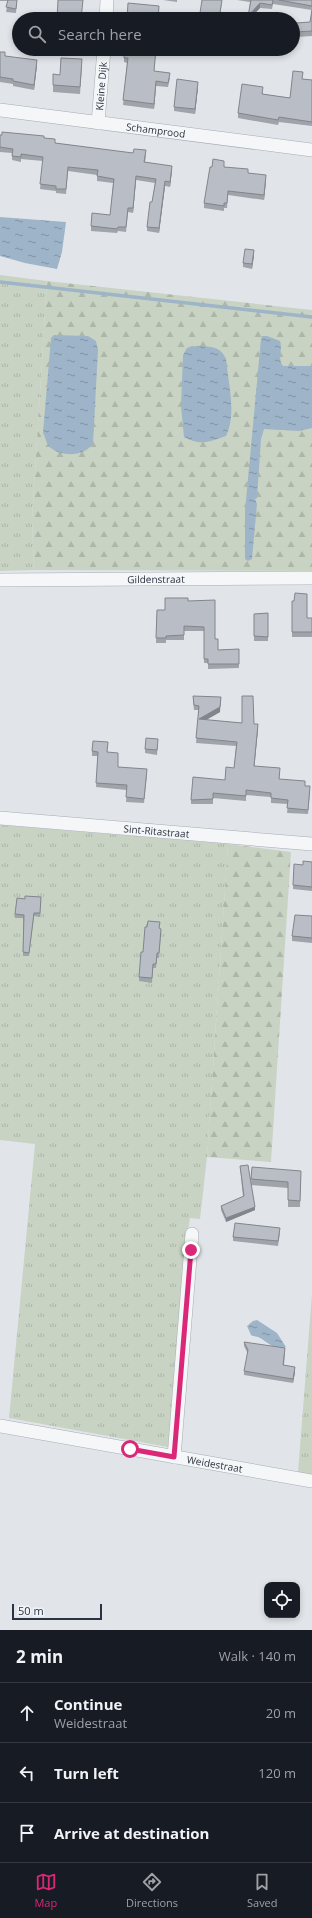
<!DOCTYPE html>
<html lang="en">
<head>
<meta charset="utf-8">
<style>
	body { margin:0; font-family:"Open Sans",sans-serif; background:#242831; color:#f1f3f6 }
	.controls { position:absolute; right:12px; bottom:12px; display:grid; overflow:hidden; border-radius:8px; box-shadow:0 2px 6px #0003 }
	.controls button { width:36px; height:36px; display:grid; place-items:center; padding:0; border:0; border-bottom:1px solid #363941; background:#171b24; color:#f1f3f6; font:20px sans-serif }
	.scale { position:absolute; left:12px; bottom:10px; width:90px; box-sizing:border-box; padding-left:4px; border:2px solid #2a3341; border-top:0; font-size:11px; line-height:14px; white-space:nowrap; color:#2a3341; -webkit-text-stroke:3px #f1f4f7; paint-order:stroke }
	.stop { position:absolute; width:12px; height:12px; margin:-9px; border:3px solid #db2777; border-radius:50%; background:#fff }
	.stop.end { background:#db2777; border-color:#fff; box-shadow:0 1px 4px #0008 }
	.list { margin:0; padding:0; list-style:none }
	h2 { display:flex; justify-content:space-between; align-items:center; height:52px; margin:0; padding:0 16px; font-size:17px }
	h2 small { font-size:13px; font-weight:400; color:#9ea1a6 }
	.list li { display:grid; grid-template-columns:26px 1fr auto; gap:12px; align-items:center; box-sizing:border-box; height:60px; padding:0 16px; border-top:1px solid #363941 }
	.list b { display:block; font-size:15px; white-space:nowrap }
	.list p { margin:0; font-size:13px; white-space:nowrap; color:#9ea1a6 }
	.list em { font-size:13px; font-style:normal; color:#9ea1a6 }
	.icon { flex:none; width:22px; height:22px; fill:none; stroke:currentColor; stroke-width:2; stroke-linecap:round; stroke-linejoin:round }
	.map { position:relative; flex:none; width:312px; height:1630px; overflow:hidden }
	.search { position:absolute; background:#171b24; box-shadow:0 2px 6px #0003; left:12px; right:12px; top:12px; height:44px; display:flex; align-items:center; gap:10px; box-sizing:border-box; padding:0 14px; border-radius:22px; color:#9ea1a6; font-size:15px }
	.sheet { height:232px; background:#171b24 }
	nav { display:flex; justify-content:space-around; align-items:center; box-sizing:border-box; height:56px; border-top:1px solid #363941; background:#171b24; font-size:11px; color:#9ea1a6 }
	nav a { display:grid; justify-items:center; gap:2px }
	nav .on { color:#db2777 }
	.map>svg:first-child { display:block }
	.grass { fill:url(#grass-tufts) }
	.forest { fill:url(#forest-firs) }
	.water { fill:url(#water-ripples) }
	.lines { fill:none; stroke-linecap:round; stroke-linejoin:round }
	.stream { stroke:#9eb4c8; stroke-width:3.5 }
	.minor-casing { stroke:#a6acb4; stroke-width:14 }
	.minor { stroke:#f4f6f8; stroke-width:13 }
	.wall { fill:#9fa3aa }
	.shaded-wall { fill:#82858b }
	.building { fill:#b9bec6; stroke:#82858b }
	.route { stroke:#db2777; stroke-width:5 }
	.labels { text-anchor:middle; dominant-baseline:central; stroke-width:3.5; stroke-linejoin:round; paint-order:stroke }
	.street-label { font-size:10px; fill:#2a3341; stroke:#f1f4f7 }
</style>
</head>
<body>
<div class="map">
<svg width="312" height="1630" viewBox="0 0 312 1630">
	<defs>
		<pattern id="grass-tufts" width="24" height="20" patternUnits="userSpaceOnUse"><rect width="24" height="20" fill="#c8d3c3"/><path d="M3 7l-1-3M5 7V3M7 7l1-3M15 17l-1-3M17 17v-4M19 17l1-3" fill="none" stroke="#acb6a9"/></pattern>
		<pattern id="forest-firs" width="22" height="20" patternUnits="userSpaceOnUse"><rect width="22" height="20" fill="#c8d3c3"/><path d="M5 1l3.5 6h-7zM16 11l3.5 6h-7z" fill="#acb6a9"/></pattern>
		<pattern id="water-ripples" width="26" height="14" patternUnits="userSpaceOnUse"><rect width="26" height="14" fill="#9eb4c8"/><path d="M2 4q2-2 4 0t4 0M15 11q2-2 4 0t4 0" fill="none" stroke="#8193a4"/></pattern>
	</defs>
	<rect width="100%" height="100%" fill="#e1e5ea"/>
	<path class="grass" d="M0,275l47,6 -15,239 2,50 -34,1z
		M0,825l228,19 -21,313 -7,62 -10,-1 -6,39 -16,190 -159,-29 26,-274 -35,-4z
		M312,1294v181l-14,-3z"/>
	<path class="forest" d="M47,281l265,29v261l-278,-1 -2,-50z
		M228,844l63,8 -20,310 -64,-5z"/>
	<path class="water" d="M0,217l66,5 -4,30 -5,17 -32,-6 -25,-7z
		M54,335l34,1 8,5 2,9 -5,93c-7,14 -35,15 -45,2 -2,-3 -3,-9 -5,-12l8,-95z
		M262,336h5l13,5c3,8 -3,18 3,25h29v62l-13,3 -35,-2 -3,10 -4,59 -2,1 2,5 -5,55 -4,2 -3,-2v-48l16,-172z
		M192,346c14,1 28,-2 34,13 2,23 11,55 0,77 -18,6 -25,10 -42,1l-3,-31 2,-51 4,-7z
		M257,1320l20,13 9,14c-8,5 -19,-5 -26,-9 -3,-2 -6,-1 -9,-3l-4,-9 6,-5z"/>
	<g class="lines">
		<path class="stream" d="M0,282l312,35"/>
		<g class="minor-casing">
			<g id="minor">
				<path d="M106,19l1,-19"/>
				<path id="s1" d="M0,110l312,40"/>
				<path id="s2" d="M98,123l6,-74"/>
				<path id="s3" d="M0,580l312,-2"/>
				<path id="s4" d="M0,818l312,26"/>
				<path id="s5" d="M0,1426l312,55"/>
				<path d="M174,1457l18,-223"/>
			</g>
		</g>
		<use href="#minor" class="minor"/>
	</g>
	<path class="wall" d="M0,0h17l-1,13 -10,-1 2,-11h-8z
		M163,0h14v2z
		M237,0h75v36l-16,1v-10l14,-5 2,-12 -39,-6 -1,5 -12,-1 -12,11 2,-17z
		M124,49h32l-2,22 16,7 -2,9 -12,-1 -2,23 -31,-4 4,-42 -3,-1z
		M258,49h13l-1,2z
		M0,52l5,4 32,9 -3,25 -21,-4v-2l-13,-2z
		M82,66l-2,28 -27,-2v-7l7,-10z
		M303,79l9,1v46l-33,-4 -1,3 -40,-7v-5l25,-21v2l27,4z
		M198,87l-3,27 -21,-3v-4z
		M0,135l44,3 11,5 91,12 -1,7 27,8 -2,17 -5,-1 -6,47 -12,-2v-4l5,-25 3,-19 -19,-3 -3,33 -5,-1 -2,20 -8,-1 -1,2 -26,-2v-5l19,-11 3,-32 -16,-2v-6l-29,-4 -2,23 -10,-1v-2l-16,-2 3,-28 -22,-2v3l-9,-2v-7l-12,-1z
		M224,167l24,6 18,7 -2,20 -36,-5 -1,13h-3v3l-20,-3v-5z
		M254,255l-2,14 -9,-2v-4z
		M188,601l27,38 3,11 21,-1v19l-31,1v-6h-4v-32h-20v9h-18v3h-10l1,-33h8z
		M292,601l15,17h5v19h-20z
		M268,613v28h-14v-27z
		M193,700l27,12 -14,8 48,4 4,5 -4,37 26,7 -1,6 26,7 5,5 -2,23 -21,-1 1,-9 -17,-1v-6l-25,-2v6l-33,-3v6h-22v-4l34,-20 9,-12 2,-22 -40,-3 3,-33h-5z
		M158,744l-1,11 -12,-2v-4z
		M92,751l16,1 10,15 29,7 -3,29 -18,-1 1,-12 -31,-3 2,-31h-6z
		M312,862v29l-19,-2v-4l10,-20z
		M41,897l-1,20 -6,-1 -5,40h-6v-38h-8v-4z
		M312,916v27l-20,-2v-5z
		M160,928l1,6 -2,24h-2l-1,10h-3l-1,15 -13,-2v-4l4,-25z
		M240,1166l11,19 1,-18 49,10 -1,30h-12v-19l-37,-3 4,25 -29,12 -5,-12v-4l22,-9z
		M280,1233l-2,13 -45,-5v-4z
		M244,1342l41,11 -1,12 11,7 -2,11 -49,-8v-4l4,-17 -4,-8z"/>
	<path class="shaded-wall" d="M222,0l-2,19h-1z
		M260,3v5l-10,11h-2v-3z
		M37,60v5l-3,25v-5z
		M156,81v5l-2,23v-5z
		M198,82v5l-3,27v-5z
		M172,166v4l-2,17v-5z
		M266,175v5l-2,20v-5z
		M136,176v4l-3,33v-5z
		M165,181v5l-6,47v-5z
		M254,250v5l-2,14v-5z
		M221,697l-1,15 -21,12v-5z
		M258,724v5l-4,42v-5z
		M255,1207v3l-29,12v-4z
		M295,1367v5l-2,11v-4z"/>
	<path class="building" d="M8,0h9l-1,9 -10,-2z
		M58,0h25l-2,19h-24z
		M202,0h20l-3,18 8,1h-28z
		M251,0h22l-1,5 -12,-2 -12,13z
		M279,0h33v6z
		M128,3l31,3 -1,13h-31z
		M312,10v21l-16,1v-9l14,-1z
		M124,49h32l-2,22 16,2 -2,10 -12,-2 -2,23 -31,-4 5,-42h-4z
		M0,52h5v4l32,4 -3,25 -21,-4v-2l-13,-2z
		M61,58l21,1 -2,28 -27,-2v-11l7,1z
		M293,71l10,1 -1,7 10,1v42l-33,-5 -1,3 -40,-7 4,-29 21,3 -1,7 28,4z
		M177,79l21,3 -3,27 -21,-2z
		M2,132l42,4v2l11,1v4l78,10 1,-4 12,1 -2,12 28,4 -2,16 -5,-1 -6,47 -12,-1 3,-25h2l4,-23 -20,-3 -3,32h-5l-2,19h-8l-1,2 -26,-3 1,-13 18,2 4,-36 -17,-3 1,-6 -30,-3 -2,22h-10v-3l-16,-2 3,-27 -22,-3v3l-9,-1 1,-7 -13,-2v-12h2z
		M213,159l11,2v6l24,2v4l18,2 -2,20 -36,-4 -1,12h-3v3l-20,-3 6,-36h2z
		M245,249l9,1 -2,14 -9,-1z
		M295,593l12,1v24h5v14h-20v-31h2z
		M165,598h23v3l27,-1v39h3v11l21,-1v15h-31v-5h-4v-32l-20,-1v9l-18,1v2h-10l1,-28h8z
		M268,613v24l-14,-1v-22z
		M193,696l28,1 -1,10 -21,12 43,4v-27h11l1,28h4l-4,42 26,2 -1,11 26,2v5h5l-2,24 -21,-2 1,-8 -17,-2v-5l-25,-3v6l-33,-3v6l-22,1 2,-23 32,3 1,-13 8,1 3,-26 -41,-4 3,-32 -5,-1z
		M146,738l12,1 -1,11 -12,-1z
		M93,741l15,1 -1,10 11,1v14l29,2 -3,30 -18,-2 1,-12 -31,-2 2,-31 -6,-1z
		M303,861l9,1v25l-19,-2 1,-21 9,1z
		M25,896l16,1 -1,16h-6l-5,40 -6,-1 1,-37 -9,-1 2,-16 8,1z
		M295,915l17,1v22l-20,-2z
		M148,921l12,1 -1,6 2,1 -2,24h-2l-1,11h-3l-1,14 -13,-1 2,-25h2l2,-25h2z
		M248,1165l7,42 -29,11 -5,-12 23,-10 -4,-30z
		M252,1167l49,4 -1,30 -12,-1v-18l-37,-3z
		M235,1223l45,5 -2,13 -45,-4z
		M244,1342l41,6 -2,17 12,2 -2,12 -49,-8 4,-21z"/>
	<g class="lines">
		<path class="route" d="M130,1449l44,8 17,-207"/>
	</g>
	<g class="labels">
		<g class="street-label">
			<text stroke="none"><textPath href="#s2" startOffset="37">Kleine Dijk</textPath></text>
			<text stroke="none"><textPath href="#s1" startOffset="157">Schamprood</textPath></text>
			<text stroke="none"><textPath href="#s3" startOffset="156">Gildenstraat</textPath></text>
			<text stroke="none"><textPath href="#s4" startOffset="157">Sint-Ritastraat</textPath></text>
			<text stroke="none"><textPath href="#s5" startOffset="218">Weidestraat</textPath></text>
		</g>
	</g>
</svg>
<div class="controls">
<button><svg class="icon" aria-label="locate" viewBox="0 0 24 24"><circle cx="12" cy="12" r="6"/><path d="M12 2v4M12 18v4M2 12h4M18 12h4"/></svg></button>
</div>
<div class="scale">50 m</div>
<div class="stop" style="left:130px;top:1449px"></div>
<div class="stop end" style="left:191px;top:1250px"></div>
<div class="search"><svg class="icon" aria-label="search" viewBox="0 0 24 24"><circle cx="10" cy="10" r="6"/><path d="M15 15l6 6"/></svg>Search here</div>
</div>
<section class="sheet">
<h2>2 min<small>Walk · 140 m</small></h2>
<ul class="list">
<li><svg class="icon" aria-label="ahead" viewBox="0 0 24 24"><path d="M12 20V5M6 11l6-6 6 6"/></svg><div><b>Continue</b><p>Weidestraat</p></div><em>20 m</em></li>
<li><svg class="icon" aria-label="left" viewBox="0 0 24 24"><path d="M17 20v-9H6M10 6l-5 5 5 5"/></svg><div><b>Turn left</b></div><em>120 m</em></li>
<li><svg class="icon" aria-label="arrive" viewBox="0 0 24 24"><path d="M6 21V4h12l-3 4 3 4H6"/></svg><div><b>Arrive at destination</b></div></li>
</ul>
</section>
<nav>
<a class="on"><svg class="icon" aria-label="map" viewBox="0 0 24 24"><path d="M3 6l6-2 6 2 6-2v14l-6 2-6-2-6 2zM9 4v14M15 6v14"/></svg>Map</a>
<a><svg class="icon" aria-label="directions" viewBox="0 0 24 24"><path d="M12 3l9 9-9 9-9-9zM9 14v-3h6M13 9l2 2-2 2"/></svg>Directions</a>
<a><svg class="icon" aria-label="saved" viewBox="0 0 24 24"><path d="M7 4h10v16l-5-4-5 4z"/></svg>Saved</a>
</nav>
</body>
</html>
